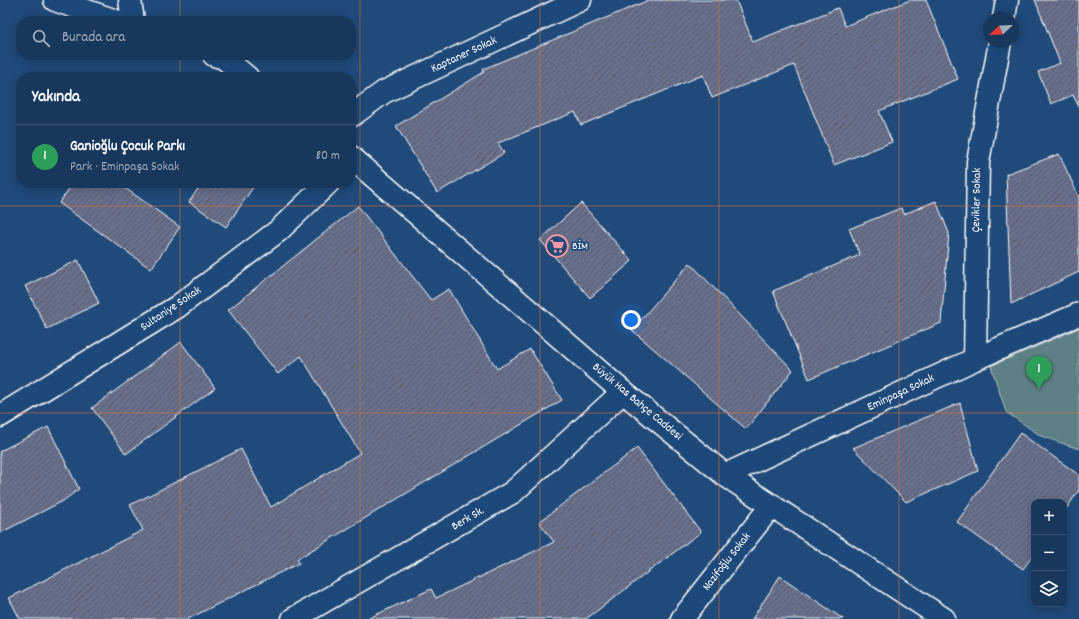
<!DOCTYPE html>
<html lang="tr">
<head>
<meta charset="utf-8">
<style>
	body { margin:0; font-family:Dekko,sans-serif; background:#203f62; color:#f1f3f6 }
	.controls { position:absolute; right:12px; bottom:12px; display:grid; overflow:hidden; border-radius:8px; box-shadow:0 2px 10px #0003 }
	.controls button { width:36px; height:36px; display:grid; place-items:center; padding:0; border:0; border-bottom:1px solid #365272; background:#17385c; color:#f1f3f6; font:20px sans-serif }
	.compass { position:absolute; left:983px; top:12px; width:36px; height:36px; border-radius:50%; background:#17385c; box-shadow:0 2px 10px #0003; rotate:247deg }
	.you { position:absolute; left:631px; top:320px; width:14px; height:14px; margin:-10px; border:3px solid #fff; border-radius:50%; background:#1a73e8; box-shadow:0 0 0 6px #1a73e833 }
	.badge { display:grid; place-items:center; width:26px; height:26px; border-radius:50%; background:#ff9aa2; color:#fff; font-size:13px; font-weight:700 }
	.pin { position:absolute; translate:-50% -33px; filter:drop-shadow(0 1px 2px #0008) }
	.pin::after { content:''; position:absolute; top:21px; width:14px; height:12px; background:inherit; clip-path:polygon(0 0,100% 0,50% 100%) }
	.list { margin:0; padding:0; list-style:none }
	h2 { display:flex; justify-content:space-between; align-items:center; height:52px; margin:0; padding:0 16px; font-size:17px }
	h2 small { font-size:13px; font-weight:400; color:#9eacbb }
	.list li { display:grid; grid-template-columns:26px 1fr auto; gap:12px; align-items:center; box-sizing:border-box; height:64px; padding:0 16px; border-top:1px solid #365272 }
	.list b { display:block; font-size:15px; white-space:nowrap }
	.list p { margin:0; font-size:13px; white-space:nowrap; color:#9eacbb }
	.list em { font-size:13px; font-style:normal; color:#9eacbb }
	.icon { flex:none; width:22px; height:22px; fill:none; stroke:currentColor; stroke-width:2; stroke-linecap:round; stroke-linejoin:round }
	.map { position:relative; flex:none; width:1079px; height:619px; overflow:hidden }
	.search { position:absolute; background:#17385c; box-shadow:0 2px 10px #0003; left:16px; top:16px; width:340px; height:44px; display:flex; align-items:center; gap:10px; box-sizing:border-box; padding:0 14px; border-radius:16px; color:#9eacbb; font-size:15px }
	.panel { position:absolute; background:#17385c; box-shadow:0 2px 10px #0003; left:16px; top:72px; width:340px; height:116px; border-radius:16px }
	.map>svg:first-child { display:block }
	.green { fill:#5d8084; stroke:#aec0c2 }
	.building { fill:url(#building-hatch); stroke:#fff }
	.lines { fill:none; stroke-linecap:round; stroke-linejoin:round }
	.street-casing { stroke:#fff; stroke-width:25 }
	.street { stroke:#1f4a7a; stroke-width:22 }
	.grid { fill:none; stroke:#eb7230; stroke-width:1; stroke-opacity:0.55 }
	.labels { text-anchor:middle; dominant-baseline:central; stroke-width:3.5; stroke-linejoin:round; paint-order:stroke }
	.street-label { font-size:12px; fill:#fff; stroke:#1f4a7a }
	.poi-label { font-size:12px; fill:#fff; stroke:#1f4a7a; text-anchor:start }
</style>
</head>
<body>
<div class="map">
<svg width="1079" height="619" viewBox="0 0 1079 619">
	<defs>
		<pattern id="building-hatch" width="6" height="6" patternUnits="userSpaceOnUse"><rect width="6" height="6" fill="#686f8d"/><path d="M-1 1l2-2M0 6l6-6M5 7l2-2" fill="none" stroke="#575a66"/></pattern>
	</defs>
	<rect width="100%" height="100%" fill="#1f4a7a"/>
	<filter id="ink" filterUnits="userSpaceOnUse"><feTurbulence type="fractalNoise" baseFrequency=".025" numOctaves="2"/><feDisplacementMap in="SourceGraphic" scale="8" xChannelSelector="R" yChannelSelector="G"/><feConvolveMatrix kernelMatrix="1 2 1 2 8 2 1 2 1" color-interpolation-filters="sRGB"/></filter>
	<g filter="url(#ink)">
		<path class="green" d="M1079,328v121l-38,-13 -35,-24 -15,-46z"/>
		<path class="building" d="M649,0h87l17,42 85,-34 7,18 65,-26h16l32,79 -79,32 13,31 -58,23 -40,-100 -82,33 -9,-23 -122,50 -6,-13 -77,31 6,10 -67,40 -41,-67 88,-54 -1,-3z
			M1035,0h44v107l-6,-12 -22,9 -13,-32 22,-9z
			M1059,154l20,43v75l-68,32 -5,-130z
			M73,183h45l62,44 -29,42 -92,-66z
			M202,183h54l-30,44 -37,-25z
			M936,201l13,32 -8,90 -132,56 -36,-88 87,-36 -11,-26 52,-21 3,6z
			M581,203l51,58 -42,37 -50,-58z
			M358,206l73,94 18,-11 48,80 33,-20 32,51 -265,159 2,4 -111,56h-168l-11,-21 134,-68 -13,-25 111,-56 30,58 89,-54 -59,-97 -23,18 -50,-64z
			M78,260l21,43 -52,26 -22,-43z
			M690,263l103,107 -47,59 -114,-99z
			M181,342l34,46 -89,66 -34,-46z
			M960,403l18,68 -72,31 -53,-54z
			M48,427l31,62 -16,12 -63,32v-82z
			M1020,433l59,42v15l-15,22v-10h-30v52l-11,15 -66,-47z
			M637,448l64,84 -115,87h-219l64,-30 5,9 118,-56 -15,-20z
			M780,576l63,43h-91z"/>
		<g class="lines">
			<g class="street-casing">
				<path id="street" d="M55,0l61,21
					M130,0l3,21
					M1004,18l3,-18
					M214,55l10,3 23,19
					M351,116l33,-24 196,-92
					M351,157l272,235 102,83 219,144
					M975,359l3,-197 22,-120
					M0,416l177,-109 101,-76 50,-48
					M725,475l250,-116 104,-45
					M293,619l220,-127 110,-100
					M682,619l90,-114"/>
			</g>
			<use href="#street" class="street"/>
		</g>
	</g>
	<path class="grid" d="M180,0v21M360,0v619M540,0v619M719,0v619M899,0v619M180,55v22M180,183v436M0,206h1079M0,413h1079"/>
	<defs>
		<g id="supermarket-ring" transform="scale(1.15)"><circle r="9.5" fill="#1f4a7a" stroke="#ff9aa2" stroke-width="1.5"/><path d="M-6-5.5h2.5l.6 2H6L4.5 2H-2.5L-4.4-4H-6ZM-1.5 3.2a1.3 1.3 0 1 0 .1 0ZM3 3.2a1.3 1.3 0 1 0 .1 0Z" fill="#ff9aa2"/></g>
	</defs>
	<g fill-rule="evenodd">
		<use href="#supermarket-ring" x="557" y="246"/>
	</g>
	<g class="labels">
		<g class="street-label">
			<text transform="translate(464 55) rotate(-25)">Kaptaner Sokak</text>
			<text transform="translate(977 200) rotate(-89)">Çevikler Sokak</text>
			<text transform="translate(171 309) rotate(-34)">Sultaniye Sokak</text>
			<text transform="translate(901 393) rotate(-25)">Eminpaşa Sokak</text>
			<text transform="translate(637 402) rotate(40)">Büyük Has Bahçe Caddesi</text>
			<text transform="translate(468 519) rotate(-30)">Berk Sk.</text>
			<text transform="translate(727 562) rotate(-52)">Nazifoğlu Sokak</text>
		</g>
		<g class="poi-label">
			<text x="572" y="246">BİM</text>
		</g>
	</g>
</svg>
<div class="controls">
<button>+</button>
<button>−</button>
<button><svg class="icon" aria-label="layers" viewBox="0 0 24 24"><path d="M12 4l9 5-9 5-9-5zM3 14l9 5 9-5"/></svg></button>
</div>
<svg class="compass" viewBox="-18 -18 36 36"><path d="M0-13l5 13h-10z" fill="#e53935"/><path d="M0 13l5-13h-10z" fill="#9eacbb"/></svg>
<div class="you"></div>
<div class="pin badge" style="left:1039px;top:389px;background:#2e9e5b">1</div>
<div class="search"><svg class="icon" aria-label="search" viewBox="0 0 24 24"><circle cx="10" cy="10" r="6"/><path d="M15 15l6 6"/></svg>Burada ara</div>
<section class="panel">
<h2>Yakında<small></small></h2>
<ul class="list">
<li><span class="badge" style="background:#2e9e5b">1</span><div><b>Ganioğlu Çocuk Parkı</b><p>Park · Eminpaşa Sokak</p></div><em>80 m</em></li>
</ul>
</section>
</div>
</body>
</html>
